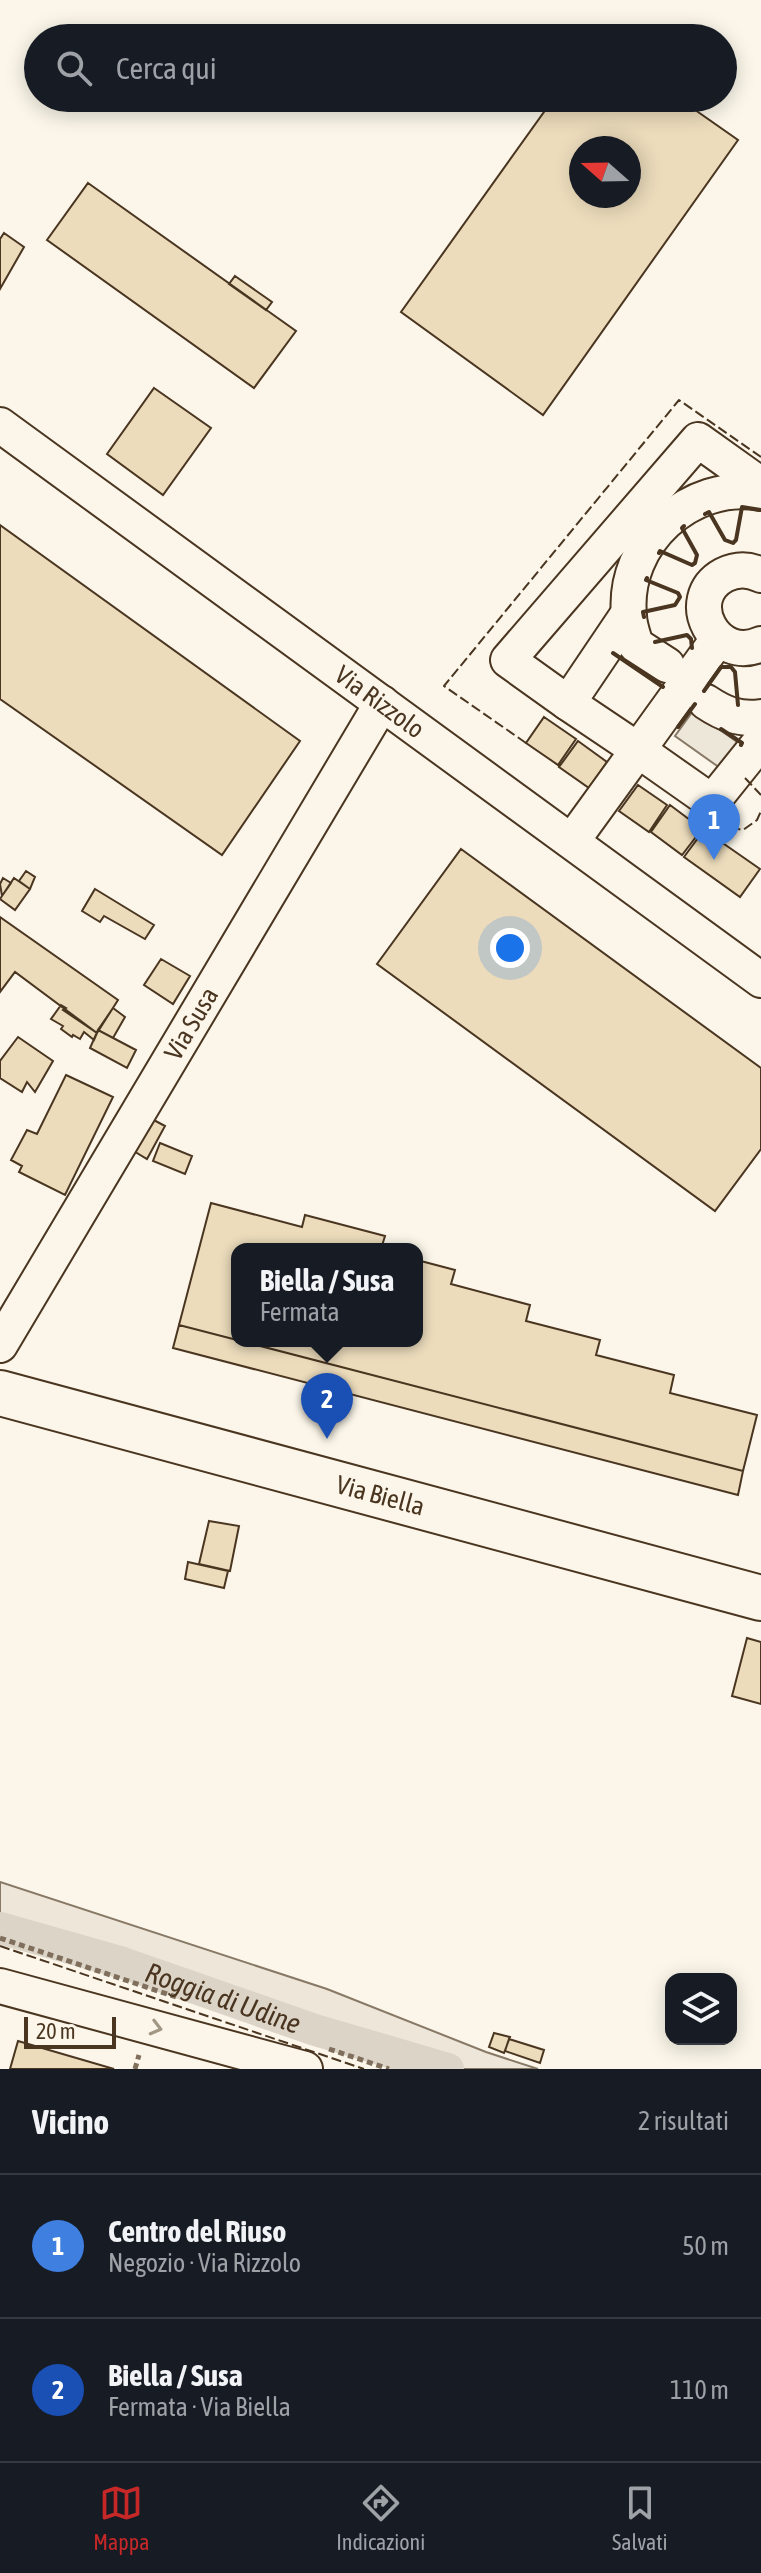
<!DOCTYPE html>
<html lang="it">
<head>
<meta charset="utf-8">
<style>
	body { margin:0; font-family:"Asap Condensed",sans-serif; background:#242831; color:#f1f3f6 }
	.controls { position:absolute; right:24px; bottom:24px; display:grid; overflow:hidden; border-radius:16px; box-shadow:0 4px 20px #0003 }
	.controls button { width:72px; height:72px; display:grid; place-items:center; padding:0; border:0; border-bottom:2px solid #363941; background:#171b24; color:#f1f3f6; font:40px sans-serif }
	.compass { position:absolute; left:569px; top:136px; width:72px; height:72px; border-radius:50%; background:#171b24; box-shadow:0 4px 20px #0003; rotate:290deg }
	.scale { position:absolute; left:24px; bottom:20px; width:92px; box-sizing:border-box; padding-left:8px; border:4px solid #4a3520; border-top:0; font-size:22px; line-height:28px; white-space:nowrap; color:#4a3520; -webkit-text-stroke:6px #fbf6e9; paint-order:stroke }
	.you { position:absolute; left:510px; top:948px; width:28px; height:28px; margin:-20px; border:6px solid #fff; border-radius:50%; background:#1a73e8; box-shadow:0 0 0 12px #1a73e833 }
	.badge { display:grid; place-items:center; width:52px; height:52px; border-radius:50%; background:#c62828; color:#fff; font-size:26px; font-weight:700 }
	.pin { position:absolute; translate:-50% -66px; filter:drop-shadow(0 2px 4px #0008) }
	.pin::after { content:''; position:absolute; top:42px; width:28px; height:24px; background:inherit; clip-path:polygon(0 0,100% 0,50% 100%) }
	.popup { position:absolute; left:231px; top:1243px; width:192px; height:104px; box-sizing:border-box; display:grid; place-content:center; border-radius:16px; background:#171b24; filter:drop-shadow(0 2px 6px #0005); font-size:26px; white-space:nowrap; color:#9ea1a6 }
	.popup b { font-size:30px; color:#f1f3f6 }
	.popup::after { content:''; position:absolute; left:50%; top:100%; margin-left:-16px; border:16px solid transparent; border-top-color:#171b24 }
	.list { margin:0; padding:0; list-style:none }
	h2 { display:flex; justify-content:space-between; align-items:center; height:104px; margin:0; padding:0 32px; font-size:34px }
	h2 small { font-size:26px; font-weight:400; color:#9ea1a6 }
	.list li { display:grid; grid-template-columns:52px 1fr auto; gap:24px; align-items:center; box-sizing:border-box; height:144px; padding:0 32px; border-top:2px solid #363941 }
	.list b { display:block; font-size:30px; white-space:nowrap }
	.list p { margin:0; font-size:26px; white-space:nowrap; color:#9ea1a6 }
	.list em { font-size:26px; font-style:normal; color:#9ea1a6 }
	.icon { flex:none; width:44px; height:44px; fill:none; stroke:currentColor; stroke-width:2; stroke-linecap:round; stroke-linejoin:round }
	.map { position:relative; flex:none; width:761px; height:2069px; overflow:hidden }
	.search { position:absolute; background:#171b24; box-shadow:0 4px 20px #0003; left:24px; right:24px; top:24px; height:88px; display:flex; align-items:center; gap:20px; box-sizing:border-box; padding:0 28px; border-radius:44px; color:#9ea1a6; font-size:30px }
	.sheet { height:392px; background:#171b24 }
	nav { display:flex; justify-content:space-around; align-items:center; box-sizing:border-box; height:112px; border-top:2px solid #363941; background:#171b24; font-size:22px; color:#9ea1a6 }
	nav a { display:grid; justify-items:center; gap:4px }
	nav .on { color:#c62828 }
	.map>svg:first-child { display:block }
	.green { fill:#ede6d9; stroke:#887966; stroke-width:2 }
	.parking { fill:#ede7d9; stroke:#887966; stroke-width:2 }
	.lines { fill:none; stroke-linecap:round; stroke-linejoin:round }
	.canal { stroke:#dcd4c6; stroke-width:32 }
	.building { fill:#ecdcbc; stroke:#4a3520; stroke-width:2; fill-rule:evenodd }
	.minor-casing { stroke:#4a3520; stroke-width:38 }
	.major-casing { stroke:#4a3520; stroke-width:48 }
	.path { stroke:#7f6f5c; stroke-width:5; stroke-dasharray:6 4; stroke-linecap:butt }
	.minor { stroke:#fbf6e9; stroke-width:34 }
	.major { stroke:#fbf6e9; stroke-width:44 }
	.fence { stroke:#4a3520; stroke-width:2; stroke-dasharray:10 4; stroke-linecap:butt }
	.wall { stroke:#4a3520; stroke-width:4 }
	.oneway { stroke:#a29684 }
	.labels { text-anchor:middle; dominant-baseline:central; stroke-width:6; stroke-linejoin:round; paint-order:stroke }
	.street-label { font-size:26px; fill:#4a3520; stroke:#fbf6e9 }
	.water-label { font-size:28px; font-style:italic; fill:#4a3520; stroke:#fbf6e9 }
</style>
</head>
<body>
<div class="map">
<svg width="761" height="2069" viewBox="0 0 761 2069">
	<rect width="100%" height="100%" fill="#fbf6e9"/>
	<path class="green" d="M0,1882l327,107 159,63 52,17h-123l-415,-137z"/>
	<path class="parking" d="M693,711l47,33 -20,24 -45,-32z"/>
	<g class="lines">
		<path class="canal" id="s1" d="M0,1928l123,35 192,67 133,39"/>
	</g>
	<path class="building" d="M554,98h124l60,42 -195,275 -142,-103zM581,148h48v48h-48z
		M88,183l208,148 -42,57 -207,-148z
		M4,233l20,14 -24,42v-50z
		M235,276l37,26 -6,8 -37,-26z
		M154,388l57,40 -48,67 -56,-41z
		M0,525l300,216 -78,114 -222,-156z
		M544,717l32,22 -18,26 -32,-22z
		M578,741l29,21 -18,26 -30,-21z
		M638,785l29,20 -18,27 -30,-21z
		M670,805l32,24 -20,26 -31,-23z
		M704,830l56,39 -20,28 -56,-40z
		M461,849l300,219v81l-46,62 -338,-247z
		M26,871l9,6 -5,12 -11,-8z
		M3,878l8,5 -9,13 -2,-12z
		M14,878l16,11 -15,21 -15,-11z
		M95,889l59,36 -9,14 -41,-23 -4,6 -18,-11z
		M0,917l118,83 -21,33 -82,-61 -15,20z
		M161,959l29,17 -17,28 -29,-19z
		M61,1005l5,3 -3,2 34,23 -3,7 -10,-8 -4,7 -7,-4 -1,2 -11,-8 2,-3 -12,-7z
		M113,1008l12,9 -12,21 -15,-8z
		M98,1030l38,20 -9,18 -37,-20z
		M18,1037l35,24 -18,31 -8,-10 -5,10 -22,-14v-17z
		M66,1075l47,22 -48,98 -46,-23 3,-6 -11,-6 16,-30 10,4z
		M150,1118l15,8 -18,33 -15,-9z
		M160,1143l32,13 -7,18 -32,-13z
		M211,1203l91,24 3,-12 80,21 -4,13h-144v91l-58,-15z
		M417,1260l38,10 -4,14 79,21 -4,16 74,19 -4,15 78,20 -4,18 87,22 -14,56 -502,-130h176z
		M179,1325l564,146 -5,24 -565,-147z
		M209,1521l30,5 -9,45 -31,-7z
		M188,1562l40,9 -4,17 -39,-9z
		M747,1638l14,4v62l-29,-8z
		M494,2033l16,4 -6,16 -15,-6z
		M509,2039l35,11 -4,13 -35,-12z
		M18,2041l96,28h-104z"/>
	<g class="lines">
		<g class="minor-casing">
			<g id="minor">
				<path id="s2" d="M0,425l761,555"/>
				<path d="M761,575c-12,-6 -25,-6 -37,0 -44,24 -8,90 37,69"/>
				<path d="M718,639l-80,111 74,52 49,-61"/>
				<path d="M667,665l-31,-20c-3,-10 -7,-20 -7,-30 -7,-72 61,-135 132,-122"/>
				<path d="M706,702c18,12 33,18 55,15"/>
				<path d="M568,703l-60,-43 190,-220 63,45"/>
				<path d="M572,841l66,-91 -70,-47 60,-89"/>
				<path id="s3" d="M0,1345l382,-642"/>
				<path d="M0,1986l305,83"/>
			</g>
		</g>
		<g class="major-casing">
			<g id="major">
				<path id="s4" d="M0,1393l761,205"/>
			</g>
		</g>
		<path class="path" d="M0,1938l176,59
			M329,2049l60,20
			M135,2069l4,-14"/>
		<use href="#minor" class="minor"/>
		<use href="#major" class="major"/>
		<path class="fence" d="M526,743l-82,-57 235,-286 82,57
			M745,778l16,17
			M702,829l10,-16 22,15 9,2 14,-10 4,-9
			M0,1946l364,123"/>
		<path class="wall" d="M705,514l4,-2 16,28 8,3 3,-3 6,-33 19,3
			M659,553l1,-2 32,14 3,-2 2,-8 -15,-27 2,-2
			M644,617l-1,-5 32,-7 5,-8 -2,-4 -32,-13 1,-2
			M655,642l32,-7 4,4 1,9
			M613,653l50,34
			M704,691l17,-24h10l4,5 3,33
			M678,727l17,-23
			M721,729l21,14 -1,2"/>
	</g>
	<defs><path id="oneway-chevron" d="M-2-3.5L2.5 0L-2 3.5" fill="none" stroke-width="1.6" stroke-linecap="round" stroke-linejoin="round" transform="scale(2)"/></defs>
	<use class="oneway" href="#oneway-chevron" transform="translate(156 2028) rotate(15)"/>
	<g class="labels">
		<g class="street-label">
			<text stroke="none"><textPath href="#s2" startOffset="470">Via Rizzolo</textPath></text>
			<text stroke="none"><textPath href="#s3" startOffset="374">Via Susa</textPath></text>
			<text stroke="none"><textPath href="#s4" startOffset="394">Via Biella</textPath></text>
		</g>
		<g class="water-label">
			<text stroke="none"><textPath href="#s1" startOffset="234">Roggia di Udine</textPath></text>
		</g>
	</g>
</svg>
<div class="controls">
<button><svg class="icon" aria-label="layers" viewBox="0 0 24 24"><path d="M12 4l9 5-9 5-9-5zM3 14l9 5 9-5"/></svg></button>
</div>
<svg class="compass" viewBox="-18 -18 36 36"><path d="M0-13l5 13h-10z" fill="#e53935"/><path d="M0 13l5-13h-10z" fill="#9ea1a6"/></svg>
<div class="scale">20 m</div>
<div class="you"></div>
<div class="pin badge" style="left:714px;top:860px;background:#3f7fe0">1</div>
<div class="pin badge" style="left:327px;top:1439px;background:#1a4fb4">2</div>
<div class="popup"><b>Biella / Susa</b>Fermata</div>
<div class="search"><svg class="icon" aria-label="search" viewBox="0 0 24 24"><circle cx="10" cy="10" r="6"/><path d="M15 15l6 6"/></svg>Cerca qui</div>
</div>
<section class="sheet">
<h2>Vicino<small>2 risultati</small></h2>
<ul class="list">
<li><span class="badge" style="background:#3f7fe0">1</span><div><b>Centro del Riuso</b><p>Negozio · Via Rizzolo</p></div><em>50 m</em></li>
<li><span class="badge" style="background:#1a4fb4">2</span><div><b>Biella / Susa</b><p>Fermata · Via Biella</p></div><em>110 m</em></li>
</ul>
</section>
<nav>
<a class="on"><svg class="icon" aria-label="map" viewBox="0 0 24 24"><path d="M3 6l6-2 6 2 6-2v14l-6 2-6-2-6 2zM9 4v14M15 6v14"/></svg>Mappa</a>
<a><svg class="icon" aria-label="directions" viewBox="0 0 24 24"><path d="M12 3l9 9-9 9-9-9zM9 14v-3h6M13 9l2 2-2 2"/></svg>Indicazioni</a>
<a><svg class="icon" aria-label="saved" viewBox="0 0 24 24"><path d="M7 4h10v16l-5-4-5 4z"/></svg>Salvati</a>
</nav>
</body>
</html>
